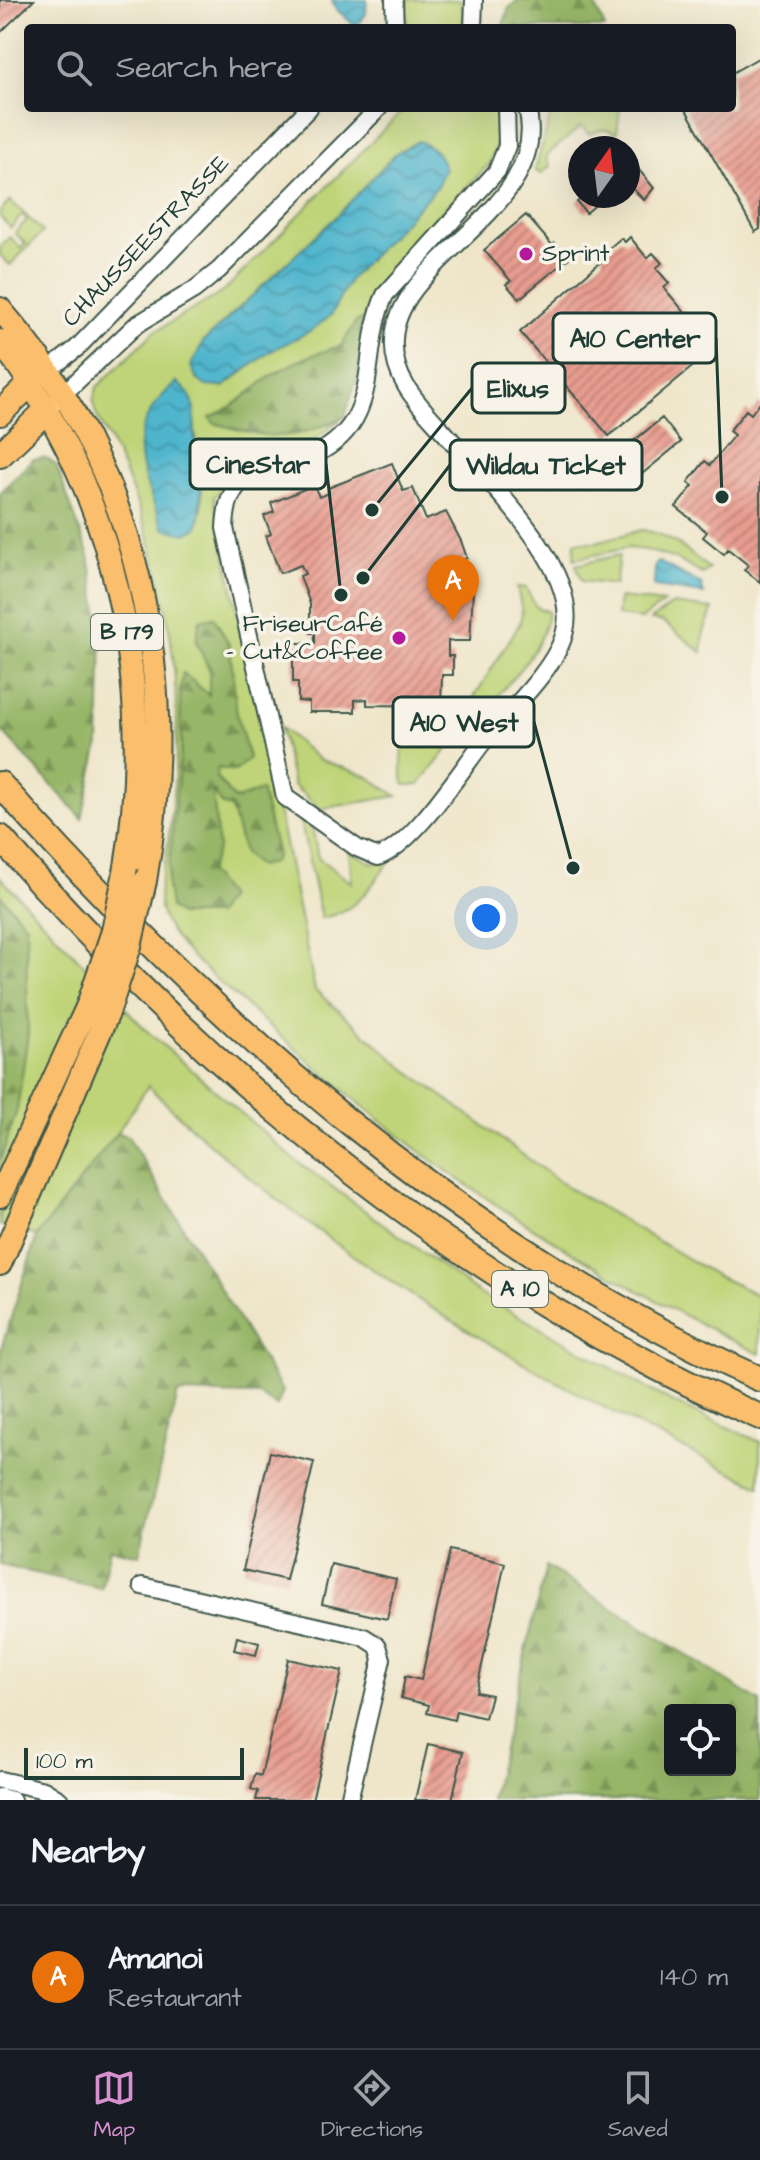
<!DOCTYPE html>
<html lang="en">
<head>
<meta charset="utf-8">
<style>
	body { margin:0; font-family:"Architects Daughter",sans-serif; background:#20242c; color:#f1f3f6 }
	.controls { position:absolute; right:24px; bottom:24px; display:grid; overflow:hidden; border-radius:8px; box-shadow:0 8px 32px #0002 }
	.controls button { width:72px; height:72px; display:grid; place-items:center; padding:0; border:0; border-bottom:2px solid #363941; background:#171b24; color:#f1f3f6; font:40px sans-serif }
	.compass { position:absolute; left:568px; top:136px; width:72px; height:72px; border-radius:50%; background:#171b24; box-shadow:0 8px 32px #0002; rotate:14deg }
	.scale { position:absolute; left:24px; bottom:20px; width:220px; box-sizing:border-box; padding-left:8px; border:4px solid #1f3d34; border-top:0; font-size:22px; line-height:28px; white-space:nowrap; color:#1f3d34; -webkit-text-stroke:6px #f7f3e8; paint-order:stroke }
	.you { position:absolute; left:486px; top:918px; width:28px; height:28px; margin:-20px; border:6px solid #fff; border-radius:50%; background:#1a73e8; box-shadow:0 0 0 12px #1a73e833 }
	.badge { display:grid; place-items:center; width:52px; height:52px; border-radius:50%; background:#d690ce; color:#fff; font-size:26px; font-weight:700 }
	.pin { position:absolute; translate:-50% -66px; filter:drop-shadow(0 2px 4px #0008) }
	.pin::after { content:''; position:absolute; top:42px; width:28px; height:24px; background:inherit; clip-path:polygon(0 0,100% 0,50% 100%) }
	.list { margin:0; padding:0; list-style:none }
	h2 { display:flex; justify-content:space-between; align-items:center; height:104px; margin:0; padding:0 32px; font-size:34px }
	h2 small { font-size:26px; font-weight:400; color:#9ea1a6 }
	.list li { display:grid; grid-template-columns:52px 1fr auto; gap:24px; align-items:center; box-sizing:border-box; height:144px; padding:0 32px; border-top:2px solid #363941 }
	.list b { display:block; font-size:30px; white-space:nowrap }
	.list p { margin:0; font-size:26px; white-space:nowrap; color:#9ea1a6 }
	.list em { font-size:26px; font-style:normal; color:#9ea1a6 }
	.icon { flex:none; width:44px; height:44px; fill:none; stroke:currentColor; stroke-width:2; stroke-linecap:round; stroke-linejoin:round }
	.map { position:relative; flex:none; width:760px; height:1800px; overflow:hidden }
	.search { position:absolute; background:#171b24; box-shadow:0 8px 32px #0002; left:24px; right:24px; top:24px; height:88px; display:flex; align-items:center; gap:20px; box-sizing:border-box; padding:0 28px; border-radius:8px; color:#9ea1a6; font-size:30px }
	.sheet { height:248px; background:#171b24 }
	nav { display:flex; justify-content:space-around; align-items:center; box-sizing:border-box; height:112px; border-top:2px solid #363941; background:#171b24; font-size:22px; color:#9ea1a6 }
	nav a { display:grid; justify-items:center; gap:4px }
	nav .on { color:#d690ce }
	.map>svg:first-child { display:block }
	.green { fill:#bfd478; stroke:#6f8856; stroke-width:2; fill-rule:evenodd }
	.forest { fill:url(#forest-firs); stroke:#5b7a4e; stroke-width:2; fill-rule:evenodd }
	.water { fill:url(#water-waves); stroke:#377980; stroke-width:2 }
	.building { fill:url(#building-hatch) }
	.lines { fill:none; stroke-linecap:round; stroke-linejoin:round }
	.minor-casing { stroke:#3e564a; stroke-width:20 }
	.major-casing { stroke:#3e564a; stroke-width:26 }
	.highway-casing { stroke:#3e564a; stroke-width:28 }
	.minor { stroke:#fff; stroke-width:16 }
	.major { stroke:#fabe6d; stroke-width:22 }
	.highway { stroke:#fabe6d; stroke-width:24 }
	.major-bridge-casing { stroke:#3e564a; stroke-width:26; stroke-linecap:butt }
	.major-bridge { stroke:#fabe6d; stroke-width:22 }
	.poi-dot { fill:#b5179e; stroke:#f7f3e8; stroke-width:3 }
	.labels { text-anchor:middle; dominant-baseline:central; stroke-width:7; stroke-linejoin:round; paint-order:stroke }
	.shield { fill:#f7f3e8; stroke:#60746a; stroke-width:2 }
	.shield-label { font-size:22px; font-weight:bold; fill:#1f3d34 }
	.street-label { font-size:24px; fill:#1f3d34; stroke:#f7f3e8 }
	.poi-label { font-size:24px; fill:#1f3d34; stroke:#f7f3e8; text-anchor:start }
	.leader { fill:none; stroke:#1f3d34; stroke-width:3 }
	.callout-dot { fill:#1f3d34; stroke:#f7f3e8; stroke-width:3 }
	.callout { fill:#f7f3e8; stroke:#1f3d34; stroke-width:3 }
	.callout-label { font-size:26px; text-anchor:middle; font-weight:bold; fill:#1f3d34 }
</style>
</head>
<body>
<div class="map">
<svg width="760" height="1800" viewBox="0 0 760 1800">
	<defs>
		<pattern id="forest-firs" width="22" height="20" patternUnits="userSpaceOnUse" patternTransform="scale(2)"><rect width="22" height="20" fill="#97b668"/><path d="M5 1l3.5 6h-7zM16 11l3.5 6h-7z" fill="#7b9556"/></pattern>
		<pattern id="water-waves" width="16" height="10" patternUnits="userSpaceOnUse" patternTransform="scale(2)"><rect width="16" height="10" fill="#4fb5cd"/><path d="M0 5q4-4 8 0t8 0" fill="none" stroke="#4194a7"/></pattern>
		<pattern id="building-hatch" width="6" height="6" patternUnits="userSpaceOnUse" patternTransform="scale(2)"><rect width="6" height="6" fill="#e89c8f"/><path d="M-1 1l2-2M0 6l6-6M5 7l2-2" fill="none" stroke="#bb8076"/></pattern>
	</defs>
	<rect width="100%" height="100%" fill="#f7f3e8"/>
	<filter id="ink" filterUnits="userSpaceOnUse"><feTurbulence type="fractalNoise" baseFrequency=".0125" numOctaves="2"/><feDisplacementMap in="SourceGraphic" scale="16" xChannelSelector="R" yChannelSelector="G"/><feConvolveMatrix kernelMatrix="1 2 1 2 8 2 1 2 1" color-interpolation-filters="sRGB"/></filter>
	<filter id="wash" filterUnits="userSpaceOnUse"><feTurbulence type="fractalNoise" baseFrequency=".006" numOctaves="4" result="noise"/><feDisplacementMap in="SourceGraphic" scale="32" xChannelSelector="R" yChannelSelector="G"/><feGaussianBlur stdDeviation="1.8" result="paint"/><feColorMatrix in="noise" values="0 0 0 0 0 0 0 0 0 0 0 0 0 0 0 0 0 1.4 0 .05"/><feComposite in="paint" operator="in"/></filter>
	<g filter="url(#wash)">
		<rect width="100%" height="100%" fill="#efe6ca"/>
		<path class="green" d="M408,0h53l3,18 -3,9 -52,1 -4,-15z
			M405,108h91c7,21 2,38 -8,57 -41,44 -105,96 -122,153l-10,4 -14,24c-44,12 -76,34 -110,62l96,16 17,-8 -37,29 -71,29 -23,23 101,493 88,77 161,118 153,91 43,20v58c-108,-53 -214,-113 -313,-183 -69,-49 -132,-105 -196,-161 -27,-25 -85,-67 -91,-103 -3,-15 3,-35 6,-50 4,-27 7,-54 9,-82 9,-126 -18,-251 -79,-361l-3,-12 4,-15 57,-55 69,-40zM396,153l40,35 -86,91 -19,36 -19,15 -43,22 -45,35 -21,-45 134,-126zM190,397l12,81v31l-5,19z
			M553,108h67l-3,25 -13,-4 -15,5 -8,-8 -35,30 4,10 -9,8 -6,-4z
			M10,200l33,32 -33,33 -10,-10v-8l10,-10 11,11 5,-4 -11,-11 12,-13 -5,-5 -11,13 -11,-11v-6z
			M642,530c28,4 46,21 67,39l-7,5 -26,-15 -30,-9 -18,-2 -54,11 1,-17h21z
			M619,555l-4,30 -33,-4 -6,-16z
			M517,587l9,1 10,19 12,5c-5,39 -40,70 -64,100l-7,1 -6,-11 49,-79 2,-11z
			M619,598l45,5 -22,16 -25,-3z
			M673,604l40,5 -9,22 -2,21 -39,-30 -12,-2z
			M466,719l3,3 -50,63h-14l-3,-10v-45l23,1 17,5z
			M280,727l38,32 49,17 30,20 -77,13 -27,-24z
			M299,814l14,17 5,27 34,25 -3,-32 25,13 19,-7c-23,29 -34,55 -72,61z
			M0,877l149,156 146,127 185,134 192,108 88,40v44c-219,-105 -439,-228 -612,-400l-31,47 -80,103 -37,-11v-63l26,-237 -26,-30z"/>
		<path class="forest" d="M518,0h75l12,28h-103l7,-20z
			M366,318l-7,53 -14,45c-57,27 -73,23 -131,7l-4,-5c23,-10 37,-24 57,-39 22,-16 49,-26 74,-33l15,-24z
			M46,458l10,7 33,91 13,78 -3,110 -17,74 -82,-89v-236l33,-34z
			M214,617l16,29 7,69 12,43 -14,13 -17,-3 -2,9 19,23 26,-10 16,65 -5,8 -14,3 -14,-12 -13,-46 -9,-3 -9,-15 5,58 -9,24 19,25 -12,18h-37l-9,-7 -3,-22 14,-138 -1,-58 3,-17 26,22v-26l-13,-28 4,-21z
			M0,895l26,30 2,109 -11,76 -17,52z
			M117,1133l11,3 154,255 -5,15 -19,-11 -80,-2 -39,162 -29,-7 -9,40 -101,-23 1,-216 36,-113z
			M546,1566l214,136v98h-269zM670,1710h60v60h-60z"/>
		<path class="water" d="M332,0h35l-1,14 -7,9 -6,1 -17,-15z
			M418,141c16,5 21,13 27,28l-9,19 -86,91 -19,36 -19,15 -43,22 -46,35 -17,-1 -9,-7 -6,-13 12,-24 134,-126 59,-63z
			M177,382c4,4 10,9 13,14 8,14 3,29 5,44 4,31 10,57 2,88l-10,6 -23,-5c-24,-60 -45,-98 13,-147z
			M659,562l42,22 3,10 -50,-7 1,-22z"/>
		<g id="blocks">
			<path class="building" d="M0,0h34l-34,33z
				M760,57v172l-5,3 -70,-124h47v-35z
				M628,157l26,31 -10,12 -16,-16z
				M584,196h22l-20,17 -9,-11z
				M526,215l26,30 3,-2 14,15 -50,41 -13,-15 5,-3 -27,-31z
				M630,237l17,21 6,-5 9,10 -6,5 13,15 -5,5 51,60 -106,88 -89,-104 84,-73 -3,-4 20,-17 4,4z
				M760,402v180l-16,-12 4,-5 -20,-16 -4,5 -21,-17 4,-5 -31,-25 17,-21 -5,-4 17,-21 5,4 24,-30 -5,-4 17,-21 5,4z
				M662,418l19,24 -55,45 -19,-24z
				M392,463l11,28 10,-3 13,32 20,-8 15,29 6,17 -12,5 5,27h13l-3,51h-22v15h5v19h-11l-1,31 -74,-1v-6l-12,1v12h-46v-10l-11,-1v-19h-5v-39h22v-10h-5v-29l-10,-28 5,-2 -4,-9 -21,8 -14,-37 5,-2 -7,-18 10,-4 -3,-9 43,-18 5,12 10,-4 -1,-5z
				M270,1452l44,10 -28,118 -43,-10z
				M450,1550l55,13 -29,129 15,3 -6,23 -29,-7 -2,9 -27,-7 2,-8 -28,-7 4,-22 16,4z
				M331,1564l65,15 -9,40 -65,-15z
				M237,1637l22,6 -3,12 -22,-5z
				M288,1659l54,12 -30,129h-56l2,-9 -7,-2 4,-15 6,2z
				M428,1744l35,8 -11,48h-37z"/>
		</g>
	</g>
	<g filter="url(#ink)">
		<use href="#blocks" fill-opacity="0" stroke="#3e564a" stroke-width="2"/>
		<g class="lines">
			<g class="minor-casing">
				<path id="minor" d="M394,0l1,28
					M473,28l1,-28
					M506,108l1,38 -10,25 -112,124c-27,59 1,125 -71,160 -24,12 -52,15 -75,29 -11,12 -13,27 -14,44l60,269 72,51 21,9c36,-13 81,-84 105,-115 24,-29 74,-74 82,-111 15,-62 -75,-147 -114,-191 -26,-30 -60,-57 -57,-101 4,-83 159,-131 133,-231
					M42,375l35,-27 232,-240
					M56,401l80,-76 58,-35 25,-20 160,-162
					M142,1586l222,51 14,9 4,13 -33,141
					M0,1780l44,10 16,10
					M0,1797l12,3"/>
			</g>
			<g class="major-casing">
				<path id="major" d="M0,309c140,159 181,367 145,572
					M0,341c116,150 156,342 126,526
					M0,1196l88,-191
					M0,1264l108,-251"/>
			</g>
			<g class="highway-casing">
				<path id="highway" d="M0,413l29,-28
					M0,455l45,-43
					M0,784c214,241 463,462 760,595
					M0,837c210,242 466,450 760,580"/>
			</g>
			<use href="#minor" class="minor"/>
			<use href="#major" class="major"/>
			<use href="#highway" class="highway"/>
			<g class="major-bridge-casing">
				<path id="major-bridge" d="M88,1005l25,-74 13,-64
					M108,1013l22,-67 15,-65"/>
			</g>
			<use href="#major-bridge" class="major-bridge"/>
		</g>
	</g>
	<g class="poi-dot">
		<circle cx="526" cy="254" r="8"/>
		<circle cx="399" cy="638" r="8"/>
	</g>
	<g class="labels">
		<g class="shield">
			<rect x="91" y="614" width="72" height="36" rx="6"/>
			<rect x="492" y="1271" width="56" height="36" rx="6"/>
		</g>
		<g class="shield-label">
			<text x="127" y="632">B 179</text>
			<text x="520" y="1289">A 10</text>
		</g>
		<g class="street-label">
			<text transform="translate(146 241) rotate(-46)">CHAUSSEESTRASSE</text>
		</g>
		<g class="poi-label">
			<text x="542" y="254">Sprint</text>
			<text x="383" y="624" text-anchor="end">FriseurCafé<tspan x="383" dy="28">- Cut&amp;Coffee</tspan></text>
		</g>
	</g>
	<path class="leader" d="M722 497L716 338M372 510L472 388M341 595L326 464M363 578L450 465M573 868L534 722"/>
	<g class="callout-dot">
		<circle cx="722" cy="497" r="8"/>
		<circle cx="372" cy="510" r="8"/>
		<circle cx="341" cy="595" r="8"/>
		<circle cx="363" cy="578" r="8"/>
		<circle cx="573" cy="868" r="8"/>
	</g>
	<g class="callout">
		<rect x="553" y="313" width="163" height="50" rx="8"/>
		<rect x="472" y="363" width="93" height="50" rx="8"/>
		<rect x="190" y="439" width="136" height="50" rx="8"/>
		<rect x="450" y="440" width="192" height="50" rx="8"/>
		<rect x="393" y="697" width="141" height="50" rx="8"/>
	</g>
	<g class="callout-label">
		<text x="635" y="347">A10 Center</text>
		<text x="518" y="397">Elixus</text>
		<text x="258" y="473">CineStar</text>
		<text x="546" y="474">Wildau Ticket</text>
		<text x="464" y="731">A10 West</text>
	</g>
</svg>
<div class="controls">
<button><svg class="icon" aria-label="locate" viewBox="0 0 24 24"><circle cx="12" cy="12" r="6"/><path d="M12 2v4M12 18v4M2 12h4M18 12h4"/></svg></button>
</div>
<svg class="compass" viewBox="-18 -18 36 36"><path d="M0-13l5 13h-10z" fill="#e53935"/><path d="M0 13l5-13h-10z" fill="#9ea1a6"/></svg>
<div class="scale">100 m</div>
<div class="you"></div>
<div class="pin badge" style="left:453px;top:621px;background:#e8710a">A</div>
<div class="search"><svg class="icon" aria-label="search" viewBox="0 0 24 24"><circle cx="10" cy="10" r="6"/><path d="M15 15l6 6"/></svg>Search here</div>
</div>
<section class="sheet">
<h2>Nearby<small></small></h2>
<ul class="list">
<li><span class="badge" style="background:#e8710a">A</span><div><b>Amanoi</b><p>Restaurant</p></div><em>140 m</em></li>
</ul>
</section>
<nav>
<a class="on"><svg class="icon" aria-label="map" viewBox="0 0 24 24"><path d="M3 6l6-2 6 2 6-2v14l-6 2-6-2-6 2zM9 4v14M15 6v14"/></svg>Map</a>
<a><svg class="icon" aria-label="directions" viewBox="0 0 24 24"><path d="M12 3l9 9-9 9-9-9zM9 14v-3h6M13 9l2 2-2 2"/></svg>Directions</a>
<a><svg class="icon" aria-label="saved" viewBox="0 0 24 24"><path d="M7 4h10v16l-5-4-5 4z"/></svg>Saved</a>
</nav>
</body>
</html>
